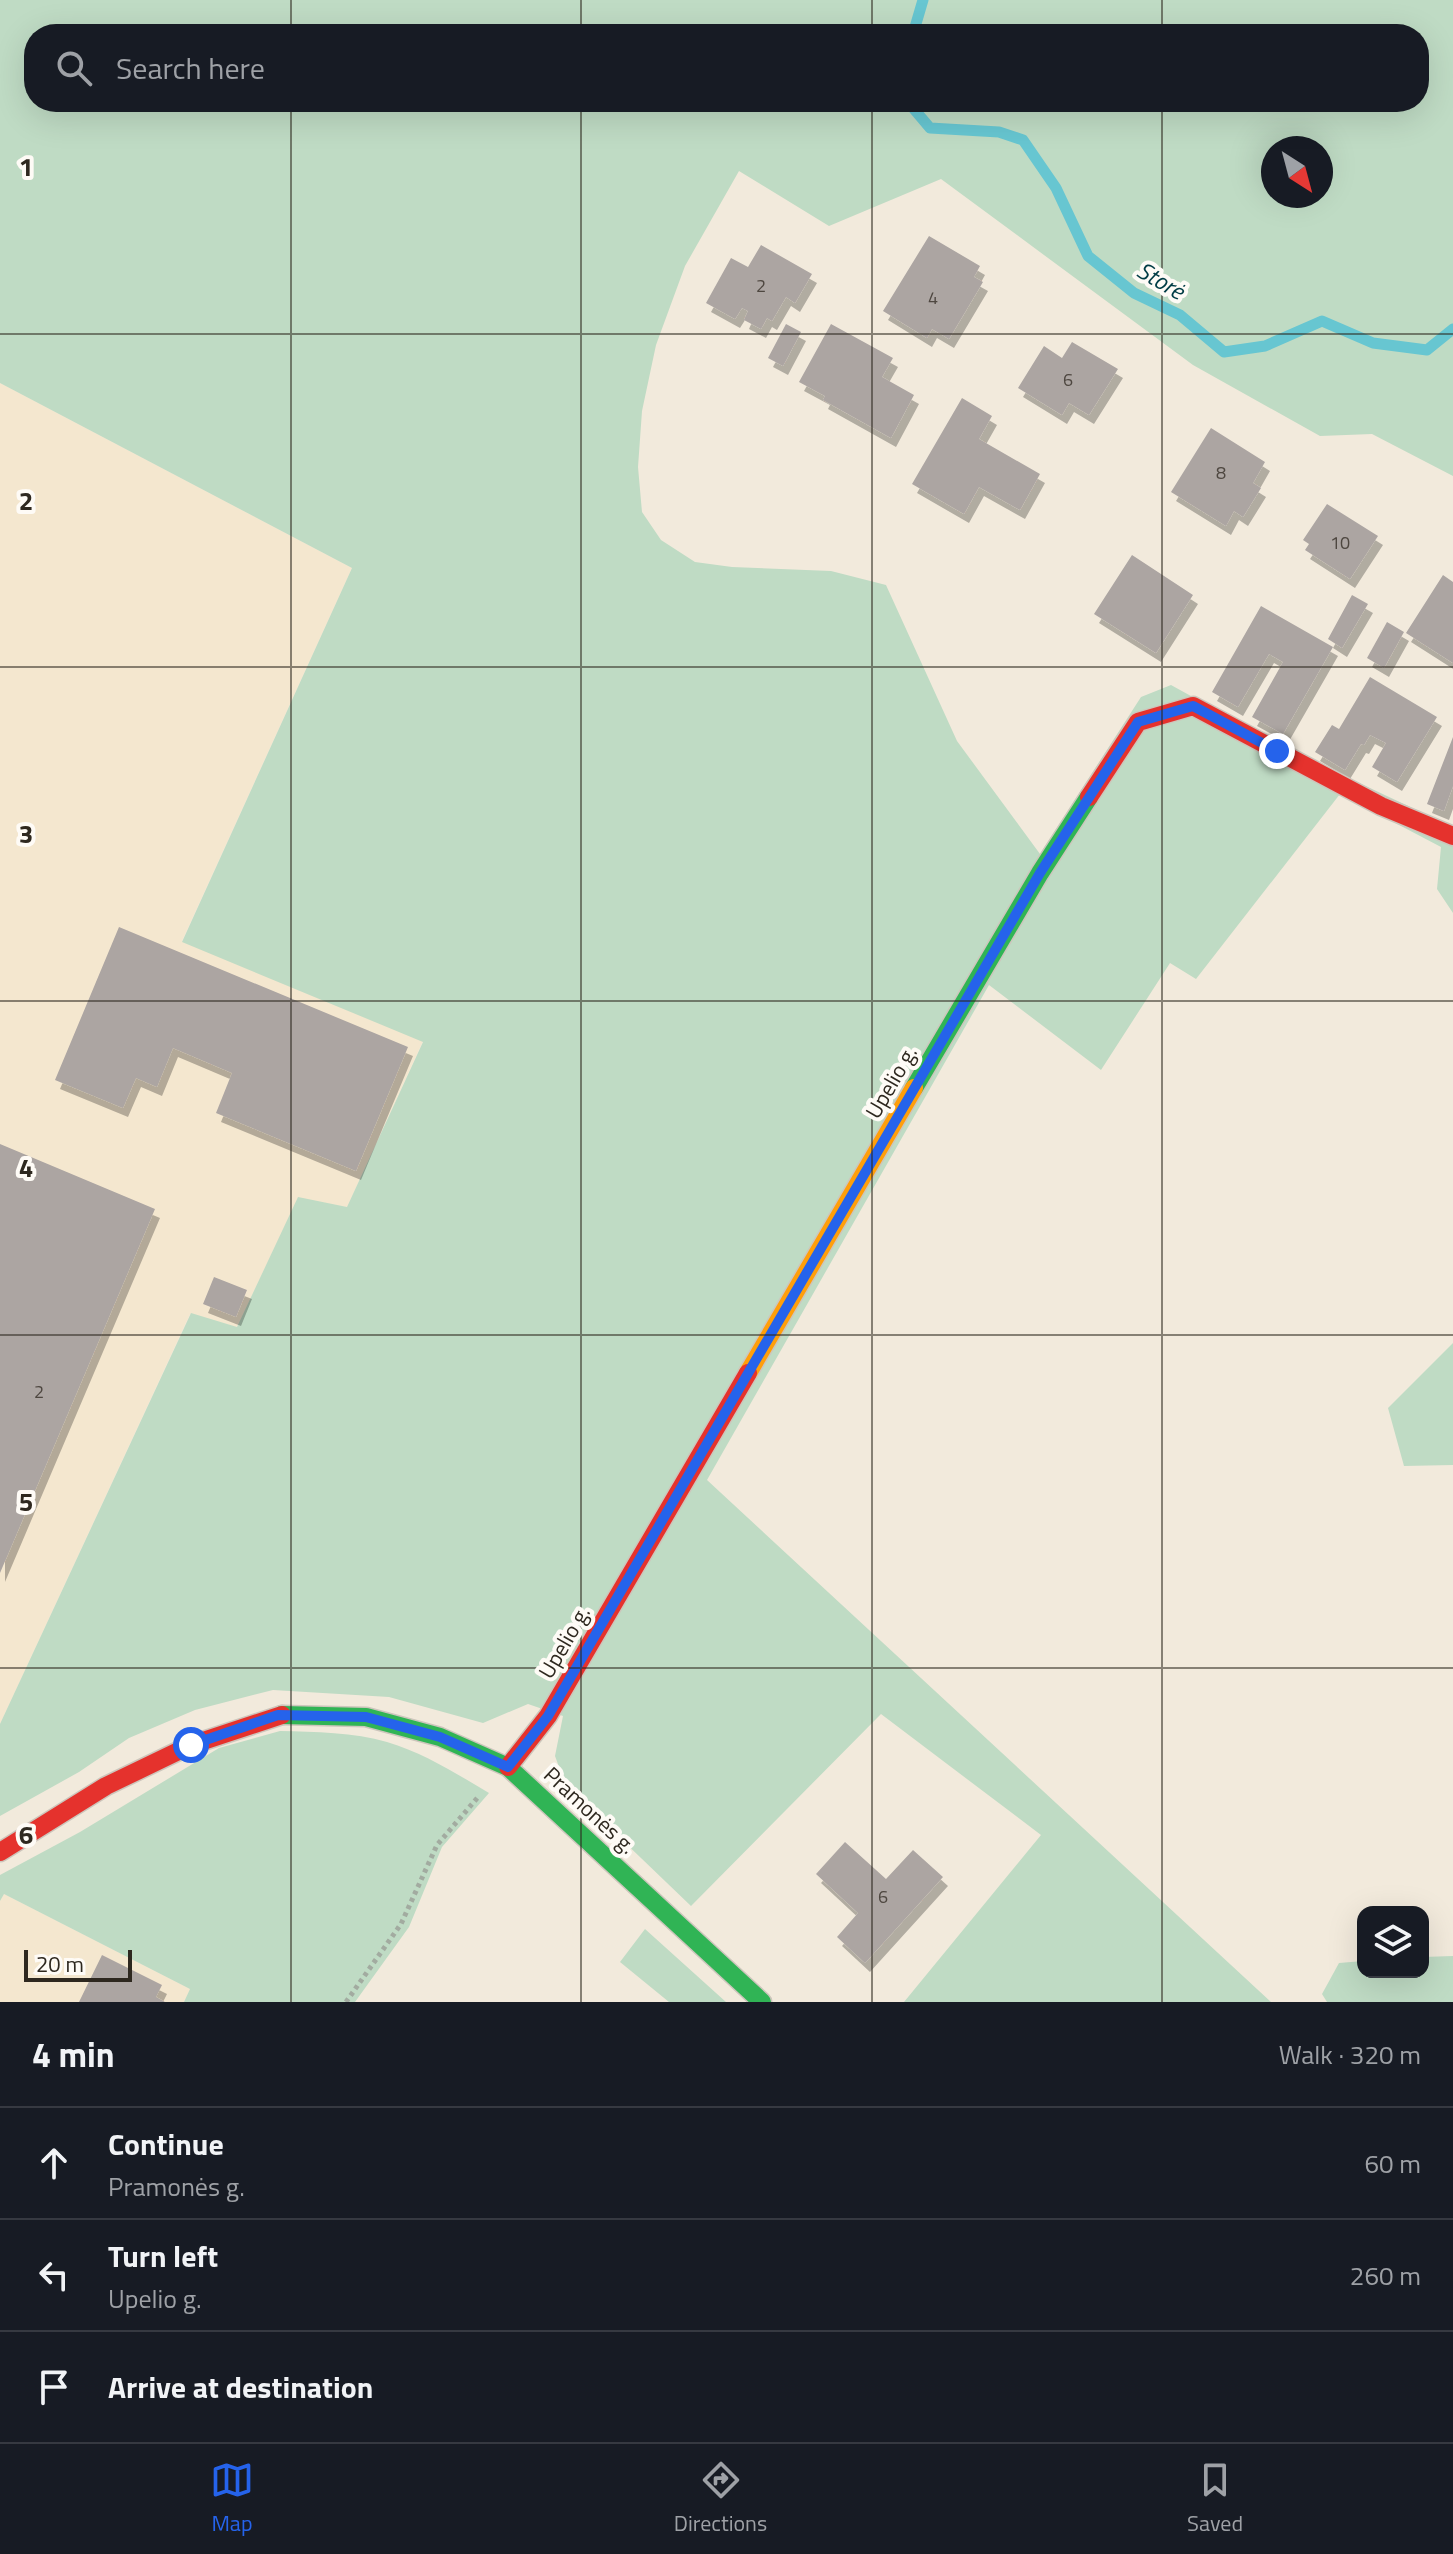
<!DOCTYPE html>
<html lang="en">
<head>
<meta charset="utf-8">
<style>
	body { margin:0; font-family:"Titillium Web",sans-serif; background:#242831; color:#f1f3f6 }
	.controls { position:absolute; right:24px; bottom:24px; display:grid; overflow:hidden; border-radius:16px; box-shadow:0 8px 32px #0002 }
	.controls button { width:72px; height:72px; display:grid; place-items:center; padding:0; border:0; border-bottom:2px solid #363941; background:#171b24; color:#f1f3f6; font:40px sans-serif }
	.compass { position:absolute; left:1261px; top:136px; width:72px; height:72px; border-radius:50%; background:#171b24; box-shadow:0 8px 32px #0002; rotate:144deg }
	.scale { position:absolute; left:24px; bottom:20px; width:108px; box-sizing:border-box; padding-left:8px; border:4px solid #2e281f; border-top:0; font-size:22px; line-height:28px; white-space:nowrap; color:#2e281f; -webkit-text-stroke:6px #fefbf6; paint-order:stroke }
	.stop { position:absolute; width:24px; height:24px; margin:-18px; border:6px solid #2563eb; border-radius:50%; background:#fff }
	.stop.end { background:#2563eb; border-color:#fff; box-shadow:0 2px 8px #0008 }
	.list { margin:0; padding:0; list-style:none }
	h2 { display:flex; justify-content:space-between; align-items:center; height:104px; margin:0; padding:0 32px; font-size:34px }
	h2 small { font-size:26px; font-weight:400; color:#9ea1a6 }
	.list li { display:grid; grid-template-columns:52px 1fr auto; gap:24px; align-items:center; box-sizing:border-box; height:112px; padding:0 32px; border-top:2px solid #363941 }
	.list b { display:block; font-size:30px; white-space:nowrap }
	.list p { margin:0; font-size:26px; white-space:nowrap; color:#9ea1a6 }
	.list em { font-size:26px; font-style:normal; color:#9ea1a6 }
	.icon { flex:none; width:44px; height:44px; fill:none; stroke:currentColor; stroke-width:2; stroke-linecap:round; stroke-linejoin:round }
	.map { position:relative; flex:none; width:1453px; height:2002px; overflow:hidden }
	.search { position:absolute; background:#171b24; box-shadow:0 8px 32px #0002; left:24px; right:24px; top:24px; height:88px; display:flex; align-items:center; gap:20px; box-sizing:border-box; padding:0 28px; border-radius:32px; color:#9ea1a6; font-size:30px }
	.sheet { height:440px; background:#171b24 }
	nav { display:flex; justify-content:space-around; align-items:center; box-sizing:border-box; height:112px; border-top:2px solid #363941; background:#171b24; font-size:22px; color:#9ea1a6 }
	nav a { display:grid; justify-items:center; gap:4px }
	nav .on { color:#2563eb }
	.map>svg:first-child { display:block }
	.built { fill:#f4e7cf }
	.green { fill:#bfdbc4; fill-rule:evenodd }
	.lines { fill:none; stroke-linecap:round; stroke-linejoin:round }
	.stream { stroke:#67c6d1; stroke-width:11 }
	.building { fill:#aca5a2; filter:url(#shadow) }
	.fast-casing { stroke:#cdc6bc; stroke-width:21 }
	.slow-casing { stroke:#cdc6bc; stroke-width:21 }
	.jam-casing { stroke:#cdc6bc; stroke-width:21 }
	.path { stroke:#a2aba0; stroke-width:5; stroke-dasharray:4 4; stroke-linecap:butt }
	.fast { stroke:#30b455; stroke-width:18 }
	.slow { stroke:#ff9f0a; stroke-width:18 }
	.jam { stroke:#e5322d; stroke-width:18 }
	.route { stroke:#2563eb; stroke-width:10 }
	.grid { fill:none; stroke:#2e281f; stroke-width:2; stroke-opacity:0.55 }
	.labels { text-anchor:middle; dominant-baseline:central; stroke-width:8; stroke-linejoin:round; paint-order:stroke }
	.number-label { font-size:18px; fill:#4e4740 }
	.street-label { font-size:22px; fill:#2e281f; stroke:#fefbf6 }
	.water-label { font-size:24px; font-style:italic; fill:#003c45; stroke:#fefbf6 }
	.grid-label { font-size:26px; text-anchor:middle; font-weight:bold; fill:#2e281f; stroke:#fefbf6; stroke-width:8; stroke-linejoin:round; paint-order:stroke }
</style>
</head>
<body>
<div class="map">
<svg width="1453" height="2002" viewBox="0 0 1453 2002">
	<defs>
		<filter id="shadow"><feDropShadow dx="5" dy="9" stdDeviation="0" flood-color="#0004"/></filter>
	</defs>
	<rect width="100%" height="100%" fill="#f2eadc"/>
	<path class="built" d="M0,383l352,185 -170,373 241,100 -76,166 -49,-9 -61,129 -47,-13 -190,410z
		M4,1894l186,95 -6,13h-184v-101z"/>
	<path class="green" d="M0,0h1453v476l-81,-42 -52,2 -127,-71 -252,-186 -112,47 -90,-55 -54,95 -29,79 -14,66 -4,56 4,45 19,28 34,22 37,5 99,4 55,14 71,156 83,113 101,-157 30,-12 118,65 164,77v86l-16,-24 4,-42 -101,-53 -144,185 -26,-16 -69,107 -112,-85 -282,495 564,522h-367l137,-167 -160,-121 -190,192 -125,-120 -11,-30 8,-40 -35,-12 -45,19 -94,-26 -116,-7 -78,20 -66,28 -50,34 -79,44v-92l191,-411 46,14 61,-130 49,10 76,-165 -241,-100 170,-374 -352,-185zM34,34h1385v68h-1385zM1273,148h48v48h-48z
		M1453,1343v122l-49,1 -16,-58z
		M280,1731c35,1 74,1 107,11 37,11 70,32 102,51l-47,54 -33,80 -54,75h-171l6,-13 -186,-95 -4,7v-26l80,-43 139,-84z
		M645,1929l81,73h-57l-49,-40z
		M1453,1956v46h-126l-5,-8 17,-31 24,-2v11h60v-15z"/>
	<g class="lines">
		<path class="stream" d="M913,34l10,-34
			M908,102l22,26 69,4 24,8 33,48 32,68 46,37 46,22 44,37 41,-6 57,-25 51,22 54,7 26,-21"/>
	</g>
	<path class="building" d="M929,236l51,30 -6,11 9,5 -34,57 -17,-10 -5,9 -44,-27z
		M761,245l51,29 -17,29 -9,-6 -14,24 -5,-3 -6,11 -17,-9 4,-9 -6,-3 -7,11 -29,-16 25,-45 17,9z
		M786,324l15,8 -18,34 -15,-8z
		M831,324l62,34 -11,19 32,18 -23,43 -68,-38 2,-4 -26,-14z
		M1072,342l46,27 -29,46 -20,-12 -7,12 -44,-27 26,-42 18,12z
		M962,398l30,18 -13,23 61,35 -20,36 -41,-23 -15,27 -52,-30z
		M1211,428l54,34 -12,21 8,5 -18,29 -9,-6 -8,15 -55,-34z
		M1327,504l51,32 -28,43 -45,-29 4,-6 -6,-4z
		M1132,555l61,40 -37,58 -62,-39z
		M1443,575l10,7v81l-47,-30z
		M1352,595l16,9 -26,44 -14,-9z
		M1261,606l72,41 -50,87 -31,-17 31,-55 -14,-8 -31,53 -26,-15z
		M1387,622l17,10 -20,36 -17,-10z
		M1370,677l67,40 -40,65 -25,-15 14,-24 -16,-8 -6,10 -3,-1 -16,26 -30,-18 17,-27 7,4z
		M1453,737v49l-9,25 -17,-7z
		M119,927l289,120 -52,124 -140,-58 16,-40 -59,-25 -16,39 -21,-9 -13,30 -68,-28z
		M0,1144l155,65 -155,364z
		M214,1277l33,13 -11,27 -33,-13z
		M845,1842l41,37 27,-29 30,27 -78,86 -28,-26 21,-24 -42,-39z
		M102,1955l60,30 -6,12 9,5h-86z"/>
	<g class="lines">
		<g class="fast-casing">
			<path id="fast" d="M914,1088l126,-215 49,-76
				M282,1715l84,2 74,20 68,30 254,235"/>
		</g>
		<g class="slow-casing">
			<path id="slow" d="M748,1373l166,-285"/>
		</g>
		<g class="jam-casing">
			<path id="jam" d="M1089,797l49,-75 55,-16 188,100 72,30
				M508,1767l40,-51 200,-343
				M0,1852l106,-66 85,-41 91,-30"/>
		</g>
		<path class="path" d="M346,2002l55,-78 36,-79 42,-49"/>
		<use href="#fast" class="fast"/>
		<use href="#slow" class="slow"/>
		<use href="#jam" class="jam"/>
	</g>
	<g class="lines">
		<path class="route" d="M191,1745l87,-30 88,2 74,20 68,30 40,-51 492,-843 98,-151 55,-16 84,45"/>
	</g>
	<path class="grid" d="M291,0v34M581,0v34M872,0v34M1162,0v34M291,102v1900M581,102v1900M872,102v1900M1162,102v1900M0,334h1453M0,667h1453M0,1001h1453M0,1335h1453M0,1668h1453"/>
	<g class="labels">
		<g class="number-label">
			<text x="761" y="285">2</text>
			<text x="933" y="297">4</text>
			<text x="1068" y="379">6</text>
			<text x="1221" y="472">8</text>
			<text x="1340" y="542">10</text>
			<text x="39" y="1391">2</text>
			<text x="883" y="1896">6</text>
		</g>
		<g class="street-label">
			<text transform="translate(891 1082) rotate(-60)">Upelio g.</text>
			<text transform="translate(564 1642) rotate(-60)">Upelio g.</text>
			<text transform="translate(590 1810) rotate(43)">Pramonės g.</text>
		</g>
		<g class="water-label">
			<text transform="translate(1161 280) rotate(30)">Storė</text>
		</g>
	</g>
	<g class="grid-label">
		<text x="26" y="176">1</text>
		<text x="26" y="510">2</text>
		<text x="26" y="843">3</text>
		<text x="26" y="1177">4</text>
		<text x="26" y="1511">5</text>
		<text x="26" y="1844">6</text>
	</g>
</svg>
<div class="controls">
<button><svg class="icon" aria-label="layers" viewBox="0 0 24 24"><path d="M12 4l9 5-9 5-9-5zM3 14l9 5 9-5"/></svg></button>
</div>
<svg class="compass" viewBox="-18 -18 36 36"><path d="M0-13l5 13h-10z" fill="#e53935"/><path d="M0 13l5-13h-10z" fill="#9ea1a6"/></svg>
<div class="scale">20 m</div>
<div class="stop" style="left:191px;top:1745px"></div>
<div class="stop end" style="left:1277px;top:751px"></div>
<div class="search"><svg class="icon" aria-label="search" viewBox="0 0 24 24"><circle cx="10" cy="10" r="6"/><path d="M15 15l6 6"/></svg>Search here</div>
</div>
<section class="sheet">
<h2>4 min<small>Walk · 320 m</small></h2>
<ul class="list">
<li><svg class="icon" aria-label="ahead" viewBox="0 0 24 24"><path d="M12 20V5M6 11l6-6 6 6"/></svg><div><b>Continue</b><p>Pramonės g.</p></div><em>60 m</em></li>
<li><svg class="icon" aria-label="left" viewBox="0 0 24 24"><path d="M17 20v-9H6M10 6l-5 5 5 5"/></svg><div><b>Turn left</b><p>Upelio g.</p></div><em>260 m</em></li>
<li><svg class="icon" aria-label="arrive" viewBox="0 0 24 24"><path d="M6 21V4h12l-3 4 3 4H6"/></svg><div><b>Arrive at destination</b></div></li>
</ul>
</section>
<nav>
<a class="on"><svg class="icon" aria-label="map" viewBox="0 0 24 24"><path d="M3 6l6-2 6 2 6-2v14l-6 2-6-2-6 2zM9 4v14M15 6v14"/></svg>Map</a>
<a><svg class="icon" aria-label="directions" viewBox="0 0 24 24"><path d="M12 3l9 9-9 9-9-9zM9 14v-3h6M13 9l2 2-2 2"/></svg>Directions</a>
<a><svg class="icon" aria-label="saved" viewBox="0 0 24 24"><path d="M7 4h10v16l-5-4-5 4z"/></svg>Saved</a>
</nav>
</body>
</html>
